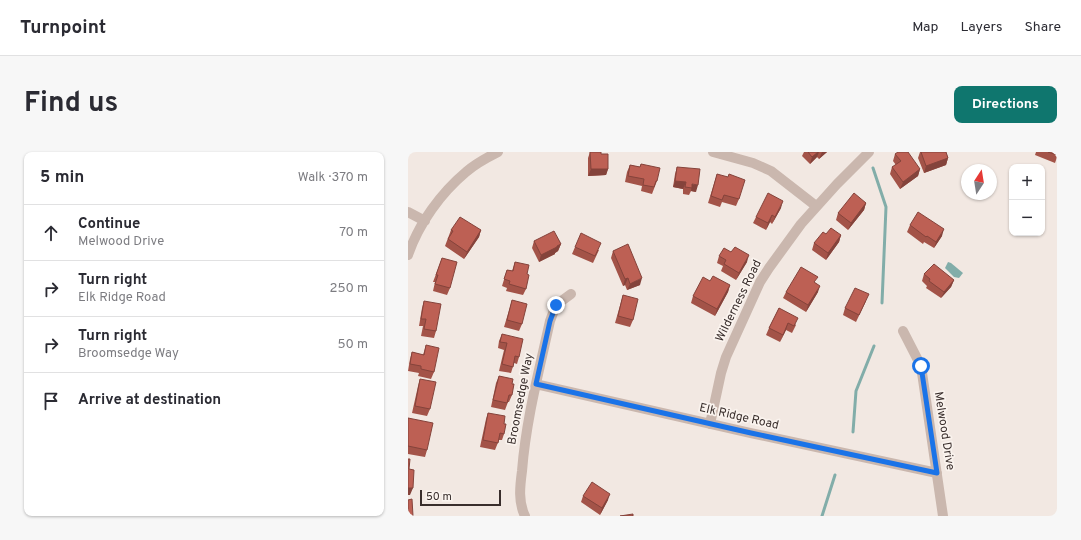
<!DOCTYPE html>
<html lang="en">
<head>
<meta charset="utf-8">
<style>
	body { margin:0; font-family:Overpass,sans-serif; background:#f7f7f7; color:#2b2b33 }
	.controls { position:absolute; right:12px; top:12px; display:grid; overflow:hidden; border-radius:8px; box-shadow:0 1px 3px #0004 }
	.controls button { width:36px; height:36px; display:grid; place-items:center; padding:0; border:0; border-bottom:1px solid #e1e1e2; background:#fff; color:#2b2b33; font:20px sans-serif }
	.compass { position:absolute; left:553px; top:12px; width:36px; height:36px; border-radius:50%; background:#fff; box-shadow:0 1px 3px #0004; rotate:12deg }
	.scale { position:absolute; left:12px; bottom:10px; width:81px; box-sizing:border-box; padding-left:4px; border:2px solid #392e2c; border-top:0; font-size:11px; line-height:14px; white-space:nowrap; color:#392e2c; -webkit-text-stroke:3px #faf3ee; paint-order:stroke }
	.stop { position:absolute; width:12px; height:12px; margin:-9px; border:3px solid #1a73e8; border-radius:50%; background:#fff }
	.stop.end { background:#1a73e8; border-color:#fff; box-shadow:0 1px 4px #0008 }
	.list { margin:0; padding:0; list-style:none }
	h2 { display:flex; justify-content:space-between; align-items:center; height:52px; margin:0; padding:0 16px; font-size:17px }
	h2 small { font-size:13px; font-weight:400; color:#7c7c81 }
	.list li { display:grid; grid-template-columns:26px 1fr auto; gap:12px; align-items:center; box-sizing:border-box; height:56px; padding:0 16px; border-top:1px solid #e1e1e2 }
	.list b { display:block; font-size:15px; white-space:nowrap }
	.list p { margin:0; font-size:13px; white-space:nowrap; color:#7c7c81 }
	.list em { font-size:13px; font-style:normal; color:#7c7c81 }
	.icon { flex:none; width:22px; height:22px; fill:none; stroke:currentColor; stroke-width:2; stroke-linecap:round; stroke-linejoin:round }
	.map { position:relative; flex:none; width:649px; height:364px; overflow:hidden; border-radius:8px }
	header { display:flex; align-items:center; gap:24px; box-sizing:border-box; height:56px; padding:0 20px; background:#fff; border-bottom:1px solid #e1e1e2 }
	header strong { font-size:19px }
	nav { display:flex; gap:22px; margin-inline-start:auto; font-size:14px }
	.intro { display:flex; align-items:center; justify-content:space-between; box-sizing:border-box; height:96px; padding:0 24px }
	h1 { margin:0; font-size:28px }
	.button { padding:10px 18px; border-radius:8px; background:#0f766e; color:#fff; font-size:14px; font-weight:700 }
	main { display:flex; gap:24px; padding:0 24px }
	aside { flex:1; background:#fff; border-radius:8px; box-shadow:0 1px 3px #0004 }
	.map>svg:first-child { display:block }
	.water { fill:#82ada9 }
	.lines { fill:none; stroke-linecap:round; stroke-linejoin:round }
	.stream { stroke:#82ada9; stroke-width:3 }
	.street { stroke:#cab7ae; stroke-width:10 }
	.wall { fill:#a35348 }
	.shaded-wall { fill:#84433b }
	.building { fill:#bd6054; stroke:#84433b }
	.route { stroke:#1a73e8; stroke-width:5 }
	.labels { text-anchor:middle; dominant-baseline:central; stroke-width:3.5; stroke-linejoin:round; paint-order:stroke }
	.street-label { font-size:12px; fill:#392e2c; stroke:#faf3ee }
</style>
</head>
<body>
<header>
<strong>Turnpoint</strong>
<nav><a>Map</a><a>Layers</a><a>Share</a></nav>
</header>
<div class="intro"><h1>Find us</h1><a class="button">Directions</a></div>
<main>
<aside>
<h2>5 min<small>Walk · 370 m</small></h2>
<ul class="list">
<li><svg class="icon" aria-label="ahead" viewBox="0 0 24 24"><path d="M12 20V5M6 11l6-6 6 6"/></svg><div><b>Continue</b><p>Melwood Drive</p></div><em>70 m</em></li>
<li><svg class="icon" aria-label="right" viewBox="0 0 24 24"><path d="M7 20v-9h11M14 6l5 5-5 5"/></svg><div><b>Turn right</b><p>Elk Ridge Road</p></div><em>250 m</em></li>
<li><svg class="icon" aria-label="right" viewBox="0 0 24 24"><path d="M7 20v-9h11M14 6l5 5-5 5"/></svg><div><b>Turn right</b><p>Broomsedge Way</p></div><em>50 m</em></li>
<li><svg class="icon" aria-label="arrive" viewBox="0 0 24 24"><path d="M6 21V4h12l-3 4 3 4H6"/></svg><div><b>Arrive at destination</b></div></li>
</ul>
</aside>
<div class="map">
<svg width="649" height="364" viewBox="0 0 649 364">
	<rect width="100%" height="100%" fill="#f2e8e2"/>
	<path class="water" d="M540,110l3,1 12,10 -4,5 -5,-1 -9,-9z"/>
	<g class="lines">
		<path class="stream" d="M465,16l13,39 -4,96
			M445,280l3,-41 18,-45
			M414,364l13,-41"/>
		<path class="street" d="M305,0l40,11 18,8 45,35
			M0,60l17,9
			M0,103c11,-32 33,-62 58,-83 9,-8 22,-15 32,-20
			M495,179l18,35 22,150
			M128,232l215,49 186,40
			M302,272l11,-51 5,-16 34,-75 9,-14 32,-44 36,-40 32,-32
			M117,364c-7,-14 -5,-30 -3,-45 4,-51 17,-100 28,-150l6,-16 15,-11"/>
	</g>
	<path class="wall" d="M182,0l11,2 7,15 -2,6 -18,1v-18z
		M396,0h23l-8,7 -2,-2 -7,7 -8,-8z
		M512,0h26l2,6 -2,7 -22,8 -6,-15z
		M628,0h21v5l-2,6 -20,-8z
		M487,2l25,15 -2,7 -18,13 -10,-15 2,-7 4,-2 -3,-4z
		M233,12l16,17 -5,13 -11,-3 1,-5 -17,-4 2,-10 3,-7 10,2z
		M269,15l19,25 -5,-1 -2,4 -6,-1v-5l-10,-2 2,-13z
		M309,22l22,25 -3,7 -14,-4 -2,5 -12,-4z
		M458,51l-2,7 -16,20 -12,-10 2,-7z
		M373,56l-9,16 -2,-2 -4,8 -13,-7 3,-6z
		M502,73l32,11 -8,12 -10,-6 -1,2 -16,-12z
		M43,78h30l-2,7 -15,22 -19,-13z
		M418,82l15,1 -2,7 -13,18 -14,-10 2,-7z
		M126,89l27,3 -3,7 -3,2v1l-16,8 -7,-14z
		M167,95l24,3 -6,13 -21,-9z
		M205,99l27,34 -13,5 -2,-5 -2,1 -12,-28z
		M311,104l28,6 -11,18 -15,-9 2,-5 -6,-3z
		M34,106l8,30 -3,7 -14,-4 2,-9h-2z
		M107,110l12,12 -1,15 -3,6 -17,-4 1,-3 -5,-2 5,-16 5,1z
		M516,122l30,6 -3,7 -10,11 -15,-10 1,-2 -5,-5z
		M302,129l20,4 -2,7 -13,24 -24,-13 2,-7z
		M408,131l2,9 -12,20 -23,-14 3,-6z
		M215,143l10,25 -3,7 -15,-4z
		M104,148l10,24 -3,7 -15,-4 6,-20z
		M16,149l12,30 -2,7 -13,-2 2,-10h-4l3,-18z
		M458,149l-10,21 -13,-7 2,-7z
		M371,156l17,17 -4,8 -6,-3 -6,12 -14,-7 3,-7z
		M94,182l17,23 -2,7 -3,-1 -3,10 -12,-2 5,-21 -6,-2 1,-7z
		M18,193l8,27 -3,7 -13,-3 1,-3 -11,-2 2,-12 2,-7 11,3z
		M91,224l13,8v11l-3,7h-1l-3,8 -14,-3 5,-24z
		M12,227l10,30 -3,7 -15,-3 6,-27z
		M80,261l16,11v10l-2,6h-3l-4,10 -15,-3 6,-28z
		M0,266l19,32 -2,7 -17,-3z
		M175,344l25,4 -8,15 -19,-13z"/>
	<path class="shaded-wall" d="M410,0h1l-2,5 -7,7 2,-7z
		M414,0h5l-8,7z
		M540,6l-2,7 -22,8 2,-7z
		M183,17h17l-2,6 -18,1z
		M512,17l-2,7 -18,13 3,-7z
		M267,29l11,1 -3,7 -10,-2z
		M284,32l6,1 -2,7 -5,-1z
		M375,49l-2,7 -9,16 3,-7z
		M458,51l-2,7 -16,20 3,-7z
		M364,63l-2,7 -4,8 2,-7z
		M536,77l-2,7 -8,12 2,-6z
		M73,78l-2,7 -15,22 3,-7z
		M433,83l-2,7 -13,18 2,-7z
		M153,92l-3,7 -3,2v1l-16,8 2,-7z
		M341,103l-2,7 -11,18 3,-7z
		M220,126l-3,7 -2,1 2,-7z
		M234,126l-2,7 -13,5 3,-6z
		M546,128l-3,7 -10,11 3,-6z
		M322,133l-2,7 -13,24 2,-7z
		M412,134l-2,6 -12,20 2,-7z
		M380,171l-2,7 -6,12 3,-7z
		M0,336h5l-3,7h-2z
		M202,342l-2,6 -8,15 2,-7z"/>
	<path class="building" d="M182,0h11v2h7v15h-17z
		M400,0h10l-6,5z
		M490,0h10l12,17 -17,13 -11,-15 9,-6 -6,-7z
		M513,0h25l2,6 -22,8z
		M640,0h9v3z
		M233,12l19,4 -3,13h-1l-2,6 -11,-2 1,-6 -16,-3 2,-11 10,2z
		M269,15l23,2 -2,16 -6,-1v4l-7,-1 1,-5 -11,-1z
		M309,22l11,3 1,-3 16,6 -6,19 -15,-4 -2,5 -11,-4z
		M360,41l15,8 -8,16 -3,-2 -4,8 -12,-6z
		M446,41l12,10 -15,20 -13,-10z
		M510,60l26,17 -8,13 -9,-6 -1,1 -16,-12z
		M52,65l21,13 -14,22 -19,-13 5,-8 -2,-1z
		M423,76l10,7 -13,18 -14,-10 9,-11 3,2z
		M146,79l7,13 -4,2v1l-16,8 -7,-14z
		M173,81l20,10 -6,13 -20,-9z
		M220,92l14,34 -12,6 -2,-6 -3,1 -12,-28z
		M327,95l14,8 -10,18 -15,-9 2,-4 -7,-4 5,-8 7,4z
		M34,106l15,4 -7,26 -15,-4 3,-9h-2z
		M107,110l14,3 -2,9 2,1 -3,14 -17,-5 1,-3 -6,-2 3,-9 6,1z
		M526,112l20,16 -10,12 -15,-11 1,-2 -6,-5z
		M393,115l17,10 -4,5 6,4 -12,19 -22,-13z
		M305,124l17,9 -13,24 -24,-13 10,-19 7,4z
		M447,136l14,6 -10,21 -14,-7z
		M215,143l15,4 -5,21 -15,-4z
		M104,148l15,4 -5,20 -15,-4z
		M16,149l17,3 -5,27 -12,-2 2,-10h-5z
		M371,156l19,10 -4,8 -6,-3 -5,12 -14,-7z
		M94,182l21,5 -4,18 -4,-1 -2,11 -11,-3 5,-21 -7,-1z
		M18,193l13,3 -5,24 -13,-3v-3l-11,-2 2,-12 12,3z
		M91,224l14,3 -1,5h2l-2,11h-3l-2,8 -14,-3z
		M12,227l16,3 -6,27 -15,-3z
		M80,261l17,3 -1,8h2l-2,10 -4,-1 -2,10 -15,-3z
		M0,266l25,5 -6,27 -19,-4z
		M0,307h2l-1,10 5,1 -1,18h-5z
		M184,330l18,12 -8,14 -19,-12z
		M4,347l1,17h-5v-16z
		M225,362v2h-13z"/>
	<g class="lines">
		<path class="route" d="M148,153l-6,16 -14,63 215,49 186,40 -16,-107"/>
	</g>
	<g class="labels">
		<g class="street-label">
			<text transform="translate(331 149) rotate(-64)">Wilderness Road</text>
			<text transform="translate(113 247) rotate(-79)">Broomsedge Way</text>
			<text transform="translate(331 265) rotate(13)">Elk Ridge Road</text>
			<text transform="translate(536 279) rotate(81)">Melwood Drive</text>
		</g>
	</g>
</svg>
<div class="controls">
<button>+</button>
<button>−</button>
</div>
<svg class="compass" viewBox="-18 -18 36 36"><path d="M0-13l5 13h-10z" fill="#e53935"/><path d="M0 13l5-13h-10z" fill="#7c7c81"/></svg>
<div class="scale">50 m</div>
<div class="stop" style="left:513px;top:214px"></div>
<div class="stop end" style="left:148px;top:153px"></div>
</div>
</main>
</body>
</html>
